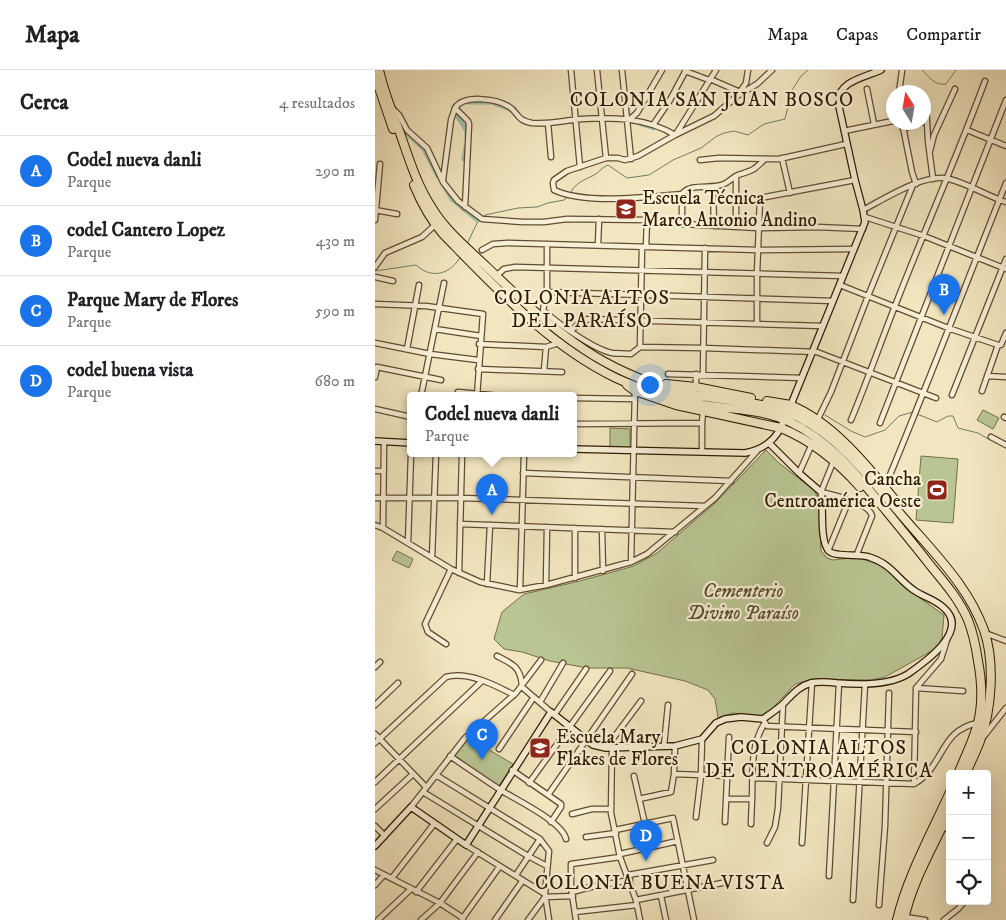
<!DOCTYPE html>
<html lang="es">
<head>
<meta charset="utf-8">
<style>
	body { margin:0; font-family:"IM FELL DW Pica",serif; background:#f6f6f6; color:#202124 }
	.controls { position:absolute; right:15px; bottom:15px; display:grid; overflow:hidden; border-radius:5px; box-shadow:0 5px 20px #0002 }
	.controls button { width:45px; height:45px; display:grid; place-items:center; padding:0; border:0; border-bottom:1px solid #e0e0e0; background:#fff; color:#202124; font:25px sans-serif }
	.compass { position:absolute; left:511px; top:15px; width:45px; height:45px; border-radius:50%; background:#fff; box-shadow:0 5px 20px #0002; rotate:349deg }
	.you { position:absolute; left:274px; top:314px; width:18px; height:18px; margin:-12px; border:4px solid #fff; border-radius:50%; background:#1a73e8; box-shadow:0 0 0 8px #1a73e833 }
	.badge { display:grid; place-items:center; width:32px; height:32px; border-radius:50%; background:#1a73e8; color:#fff; font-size:16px; font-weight:700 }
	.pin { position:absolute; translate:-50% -41px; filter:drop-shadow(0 1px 2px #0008) }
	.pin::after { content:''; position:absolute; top:26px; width:18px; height:15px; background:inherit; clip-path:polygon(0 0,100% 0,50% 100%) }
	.popup { position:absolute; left:32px; top:322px; width:170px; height:65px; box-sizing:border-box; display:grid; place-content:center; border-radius:5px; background:#fff; filter:drop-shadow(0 1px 4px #0005); font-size:16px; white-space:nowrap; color:#757577 }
	.popup b { font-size:19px; color:#202124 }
	.popup::after { content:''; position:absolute; left:50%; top:100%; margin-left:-10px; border:10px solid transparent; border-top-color:#fff }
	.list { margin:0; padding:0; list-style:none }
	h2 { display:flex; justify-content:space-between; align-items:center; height:65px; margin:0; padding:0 20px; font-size:21px }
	h2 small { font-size:16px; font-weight:400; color:#757577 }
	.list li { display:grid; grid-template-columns:32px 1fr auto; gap:15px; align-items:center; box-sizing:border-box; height:70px; padding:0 20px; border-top:1px solid #e0e0e0 }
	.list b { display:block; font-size:19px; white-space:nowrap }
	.list p { margin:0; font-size:16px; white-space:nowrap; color:#757577 }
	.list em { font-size:16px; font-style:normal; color:#757577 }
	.icon { flex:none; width:28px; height:28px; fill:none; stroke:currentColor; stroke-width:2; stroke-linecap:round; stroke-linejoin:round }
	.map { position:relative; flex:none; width:631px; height:850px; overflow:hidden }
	header { display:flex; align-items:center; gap:30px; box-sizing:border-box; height:70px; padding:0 25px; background:#fff; border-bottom:1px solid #e0e0e0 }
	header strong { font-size:24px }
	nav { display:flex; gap:28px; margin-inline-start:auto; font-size:18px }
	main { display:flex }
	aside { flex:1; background:#fff }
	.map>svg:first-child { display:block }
	.green { fill:#b9c593; stroke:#746f4a }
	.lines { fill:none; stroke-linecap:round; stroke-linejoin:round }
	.stream { stroke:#707d67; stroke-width:1 }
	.canal { stroke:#9cc0ac; stroke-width:5 }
	.street-casing { stroke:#604c30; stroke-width:7 }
	.secondary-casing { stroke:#2f1900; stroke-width:8 }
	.highway-casing { stroke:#2f1900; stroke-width:10 }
	.street { stroke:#f7efd6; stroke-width:4.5 }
	.secondary { stroke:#f7efd6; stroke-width:5.5 }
	.highway { stroke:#f2e6c0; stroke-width:8 }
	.labels { text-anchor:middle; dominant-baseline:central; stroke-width:4.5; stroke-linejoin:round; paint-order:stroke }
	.poi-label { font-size:19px; fill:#2f1900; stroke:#f7efd6; text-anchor:start }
	.park-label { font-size:19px; font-style:italic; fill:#584d2c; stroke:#f7efd6 }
	.neighbourhood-label { font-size:20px; letter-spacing:1px; fill:#2f1900; stroke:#f7efd6 }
</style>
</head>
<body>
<header>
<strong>Mapa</strong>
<nav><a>Mapa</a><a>Capas</a><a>Compartir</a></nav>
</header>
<main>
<aside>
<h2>Cerca<small>4 resultados</small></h2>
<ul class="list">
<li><span class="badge">A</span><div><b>Codel nueva danli</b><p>Parque</p></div><em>290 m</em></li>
<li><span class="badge">B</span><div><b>codel Cantero Lopez</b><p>Parque</p></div><em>430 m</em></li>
<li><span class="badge">C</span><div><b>Parque Mary de Flores</b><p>Parque</p></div><em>590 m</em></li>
<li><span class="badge">D</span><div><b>codel buena vista</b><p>Parque</p></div><em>680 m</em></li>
</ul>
</aside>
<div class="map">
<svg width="631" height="850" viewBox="0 0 631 850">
	<rect width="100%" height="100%" fill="#f2e6c0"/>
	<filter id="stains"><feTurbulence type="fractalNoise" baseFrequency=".004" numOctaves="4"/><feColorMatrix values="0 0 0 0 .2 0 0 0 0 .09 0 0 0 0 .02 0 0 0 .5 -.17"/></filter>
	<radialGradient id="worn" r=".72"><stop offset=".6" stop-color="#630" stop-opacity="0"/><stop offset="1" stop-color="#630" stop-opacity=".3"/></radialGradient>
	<path class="green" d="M608,340l16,8 -6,11 -16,-9z
		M235,358l20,1v19h-20z
		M391,380l13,13 36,28 4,13 2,47 6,7 6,2 25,-3 27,10 25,24 34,24 -2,23 -5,10 -52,29 -14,3 -56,-1 -20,5 -25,27 -7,5 -30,-3 -15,5 -3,-19 -7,-9 -23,-9 -58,-13h-40l-37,-7 -28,-9 -18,-3 -10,-10 8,-27 22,-18 56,-13 54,-15 23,-13 58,-50z
		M546,386l37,3 -5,64 -37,-3z
		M22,481l16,8 -4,9 -17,-8z
		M94,668l44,26 -14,22 -47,-30 9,-11z"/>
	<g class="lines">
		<path class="stream" d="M547,0c7,7 13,16 24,14l10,-14
			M196,122c5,-10 14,-12 23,-17 6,-3 8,-8 14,-10l19,13 22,-3 24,-15 28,-12 16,-12 7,-3 10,-2 14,4 16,-11 21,-5 7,-29 9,-14 7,-6
			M108,147l2,-2 33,-7 19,-1 11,-4 16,-3 5,-4
			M92,174l12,-25
			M0,201l41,-6c16,15 35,9 45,-9
			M542,344l20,8 11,-6h5l5,12 20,5 12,7
			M450,345l26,16 14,6 20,-7 14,-14 14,-4"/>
		<path class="canal" d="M92,32h24l19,7
			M83,37l-2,7 11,17v5
			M264,53l15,5
			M26,57l23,22 14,27
			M89,89l2,-12
			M69,115l8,14 26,21"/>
		<g class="street-casing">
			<path id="street" d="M196,0l9,97
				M222,0l9,88
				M247,0l9,89
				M310,1l24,9
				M335,9l30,13
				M492,19l7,35
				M524,22l3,-21
				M364,23l7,-10 2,-13
				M548,33h3l2,38 5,38
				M18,39l6,6 8,15 20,18 16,34 7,9 8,10 24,18 41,3h21l23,-3 80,1 35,4 76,4 59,-1 46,2
				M255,49l7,-6 25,-43
				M527,52l10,50 4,12
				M173,53l3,34
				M278,55l17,-25 16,-30
				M528,59l20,-7
				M592,60l39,16
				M469,61l49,-10
				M301,64l40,-64
				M555,81l4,-16 21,-46
				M407,88l8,35
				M325,90l19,-2 60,1 67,-15
				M68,110l8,-60 4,-12
				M338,117l1,39
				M307,124c9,-12 30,-4 42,-10 5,-2 9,-7 14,-9 15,-5 15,-4 27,-16
				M90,137l4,-83 -1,-3 -13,-13c9,-14 41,-9 53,-2 11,6 7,14 24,17 17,2 34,-3 50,-4 32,-2 65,-1 93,16
				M0,140l22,4
				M488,140c21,-11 63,-38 86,-31 20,5 38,17 57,23
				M490,147l59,19 82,33
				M0,150l5,-56
				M307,154v-30c-34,3 -96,11 -128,-4l-1,-7 1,-3 13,-9 39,-13h12l7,2 13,-4 37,-21 39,-19 23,-20 20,-12 15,-14
				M361,157v-51
				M172,174v48l-4,18c14,13 50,39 69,43 6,1 13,0 19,1l9,-7 63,1 114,4 119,46
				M223,175l1,-26
				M271,177l1,-27
				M107,180l11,-6 15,-1 250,7 96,-1
				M0,197l10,-14 37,-16 13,-12
				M121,206l8,-7 11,-2 328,9
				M0,207l18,4
				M465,215l108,43 50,17h3l5,-12
				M172,222l286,9
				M0,234l51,2 57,8 -6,82
				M382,253v-49l3,-76 95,-18
				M60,259l46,7
				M196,261l7,-7 10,-5 235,7
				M0,273l55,11 48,6
				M104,274l67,3 13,-4
				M265,277l2,-100
				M32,279l12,-64
				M103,299l84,3
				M169,301l2,-24
				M293,304l134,4
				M328,304l2,-126
				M612,306l19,1
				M0,307l2,-10 64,13
				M321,317v-13
				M607,321l16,-46
				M83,322l42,4
				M577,325l54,-136
				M46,326l23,-113
				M198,328l62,1
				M0,339l36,8
				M629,347l2,1
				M476,350c16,-38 29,-76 44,-114 29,-75 62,-149 90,-225
				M442,351l14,-29 37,-96 45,-111
				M505,353l126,-323
				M198,354l129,-1 1,-11
				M616,367l15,8
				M327,382v-29
				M459,390l-13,32c12,3 49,11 51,24l-15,38
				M0,401h9
				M148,403l208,8
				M424,403l13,-29
				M510,417c42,-101 81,-203 121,-304
				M0,428h86l244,8
				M85,454l215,8
				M0,455l8,3 68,41 29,13 39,8 27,-5 85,-23 16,-8 68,-56 42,-47
				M8,458l1,-86
				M200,458v50
				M227,459l1,42
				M33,473l3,-89
				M453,481l21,-51
				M57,488l4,-104
				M256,492l4,-171
				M84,503l3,-119
				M112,514l3,-59
				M171,515l1,-58
				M145,520l4,-136
				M610,563l21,8
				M71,574l-18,-12 -3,-8 26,-55
				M122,586c16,8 24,11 25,31l29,25
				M0,597l5,-5
				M541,618l47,3
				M165,632l23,-39
				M0,635l23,-22
				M180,644l31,-45
				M388,649l4,7 149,6
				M0,664l51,53
				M609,666l22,-28
				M0,673l71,-66c22,-6 49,8 68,18
				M289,676l4,-41
				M231,678l35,-47
				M237,678l-1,65 9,44 16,43 4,20
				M124,679l35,-52
				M75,686c16,11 32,22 49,33 15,10 63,32 67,50
				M137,700l49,34v3l-10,15
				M299,704l54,2
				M61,705l104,64 9,12 -4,43 4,26
				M259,706l11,48
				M378,708l161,6c31,-18 25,-54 64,-61
				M0,712l107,-101
				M154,713l81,-112
				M539,714l2,-96 25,-29 6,-19
				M48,722l105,64 19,10
				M173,725l84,-121
				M264,729l32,-7 3,-18 1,-28
				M352,729h25c1,-27 -2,-51 12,-75
				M36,737l54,-69 51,-45 25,-33
				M0,739l38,-35
				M197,744l20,-5h18
				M321,747l5,-42 1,-36
				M350,752l4,-85
				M376,754l1,-25
				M0,756l10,10
				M568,756l7,5
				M240,760l58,-12 21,102
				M211,767l30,-4
				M392,773l8,-16 3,-19 5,-104
				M427,773l10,-161
				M91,775l79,49
				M245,784l58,-13
				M0,800l65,33 23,15v2
				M141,805l24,-36
				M253,805l85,-15
				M454,806l10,-193
				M17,808l42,-54
				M0,815l8,-9
				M41,822l41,-53
				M197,822l19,-5 39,-7
				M286,826l5,24
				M261,830l86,-17
				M478,830l12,-216
				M504,835l6,-79 4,-133
				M200,842l62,-7
				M530,847l20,3
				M87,849l38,-53
				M3,850l33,-31
				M46,850l19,-17 38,-51
				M120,850l28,-40
				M153,850l17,-23 28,-1
				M201,850l-5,-32v-24l49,-7
				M569,850l14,-11 7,-8"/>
		</g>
		<g class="secondary-casing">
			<path id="secondary" d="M415,337l75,-185 -2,-12 -8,-30 -17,-78c0,-21 28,-25 43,-32
				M0,371l36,2
				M198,379l172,4c17,-3 32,-13 38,-31
				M0,776l36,-39 55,38 85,-133 42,33 13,3 69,-2 27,-7 14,-16 9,-4 16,-2 22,2c7,-5 15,-10 21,-16 8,-8 15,-17 27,-20 9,-2 18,-1 26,0 22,2 51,3 71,-9 17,-12 62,-43 36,-66 -8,-8 -20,-11 -29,-17 -18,-12 -23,-27 -46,-34 -9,-3 -35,0 -40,-6 -10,-10 -5,-45 -8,-59l-22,-19 -30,-30"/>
		</g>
		<g class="highway-casing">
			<path id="highway" d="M4,0c5,22 13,42 21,63 9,26 17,52 32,75 14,23 36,41 56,60 30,29 62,59 97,82 27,18 58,31 88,40 41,13 86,7 125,27 42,21 70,59 100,94 20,24 44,48 62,74 10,14 18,29 24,45 11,32 8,79 -4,111 -4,11 -10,22 -14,33
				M0,6l18,53
				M39,115c7,17 16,34 29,49 52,53 105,111 173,144 28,13 58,21 88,27 30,5 59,4 86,17 41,19 70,57 98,91 14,17 28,34 42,52 14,17 29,34 38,55 5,13 8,27 10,41 4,21 5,41 0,62 -5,18 -13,34 -20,51
				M291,314l30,3 55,11
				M252,315l8,6 41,14 105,23c32,13 56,33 79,59
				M392,331c7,1 15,2 23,4 41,16 78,61 105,95
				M522,850c10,-43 35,-88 53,-128
				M529,850c8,-39 30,-74 46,-110"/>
		</g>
		<use href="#street" class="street"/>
		<use href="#secondary" class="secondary"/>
		<use href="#highway" class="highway"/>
	</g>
	<defs>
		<g id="school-square" transform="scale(1.125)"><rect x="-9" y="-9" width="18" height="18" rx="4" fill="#8f2418" stroke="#f7efd6"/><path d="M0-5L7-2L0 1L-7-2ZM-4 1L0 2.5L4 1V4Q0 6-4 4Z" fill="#fff"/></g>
		<g id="stadium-square" transform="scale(1.125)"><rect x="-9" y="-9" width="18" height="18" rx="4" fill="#8f2418" stroke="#f7efd6"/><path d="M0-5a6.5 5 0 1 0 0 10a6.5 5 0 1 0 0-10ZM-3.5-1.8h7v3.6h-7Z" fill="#fff"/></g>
	</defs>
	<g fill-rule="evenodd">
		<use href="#school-square" x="251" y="139"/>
		<use href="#stadium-square" x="562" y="420"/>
		<use href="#school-square" x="165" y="678"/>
	</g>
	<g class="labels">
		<g class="poi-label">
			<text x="267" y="128">Escuela Técnica<tspan x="267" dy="22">Marco Antonio Andino</tspan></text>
			<text x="546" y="409" text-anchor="end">Cancha<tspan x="546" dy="22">Centroamérica Oeste</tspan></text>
			<text x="181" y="667">Escuela Mary<tspan x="181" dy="22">Flakes de Flores</tspan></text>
		</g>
		<g class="park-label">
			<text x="368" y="521">Cementerio<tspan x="368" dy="22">Divino Paraíso</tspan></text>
		</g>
		<g class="neighbourhood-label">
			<text x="337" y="30">COLONIA SAN JUAN BOSCO</text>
			<text x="207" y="228">COLONIA ALTOS<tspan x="207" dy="23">DEL PARAÍSO</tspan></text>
			<text x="444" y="678">COLONIA ALTOS<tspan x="444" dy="23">DE CENTROAMÉRICA</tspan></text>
			<text x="285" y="813">COLONIA BUENA VISTA</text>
		</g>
	</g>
	<rect width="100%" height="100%" filter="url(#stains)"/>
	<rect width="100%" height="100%" fill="url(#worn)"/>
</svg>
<div class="controls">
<button>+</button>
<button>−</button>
<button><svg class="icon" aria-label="locate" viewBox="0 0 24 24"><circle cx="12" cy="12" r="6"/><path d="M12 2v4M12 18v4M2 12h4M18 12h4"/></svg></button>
</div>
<svg class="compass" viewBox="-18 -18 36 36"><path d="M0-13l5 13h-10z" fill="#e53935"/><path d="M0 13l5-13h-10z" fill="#757577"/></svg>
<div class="you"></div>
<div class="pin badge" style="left:117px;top:445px">A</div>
<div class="popup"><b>Codel nueva danli</b>Parque</div>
<div class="pin badge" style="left:569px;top:245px">B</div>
<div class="pin badge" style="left:107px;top:690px">C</div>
<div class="pin badge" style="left:271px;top:791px">D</div>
</div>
</main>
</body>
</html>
